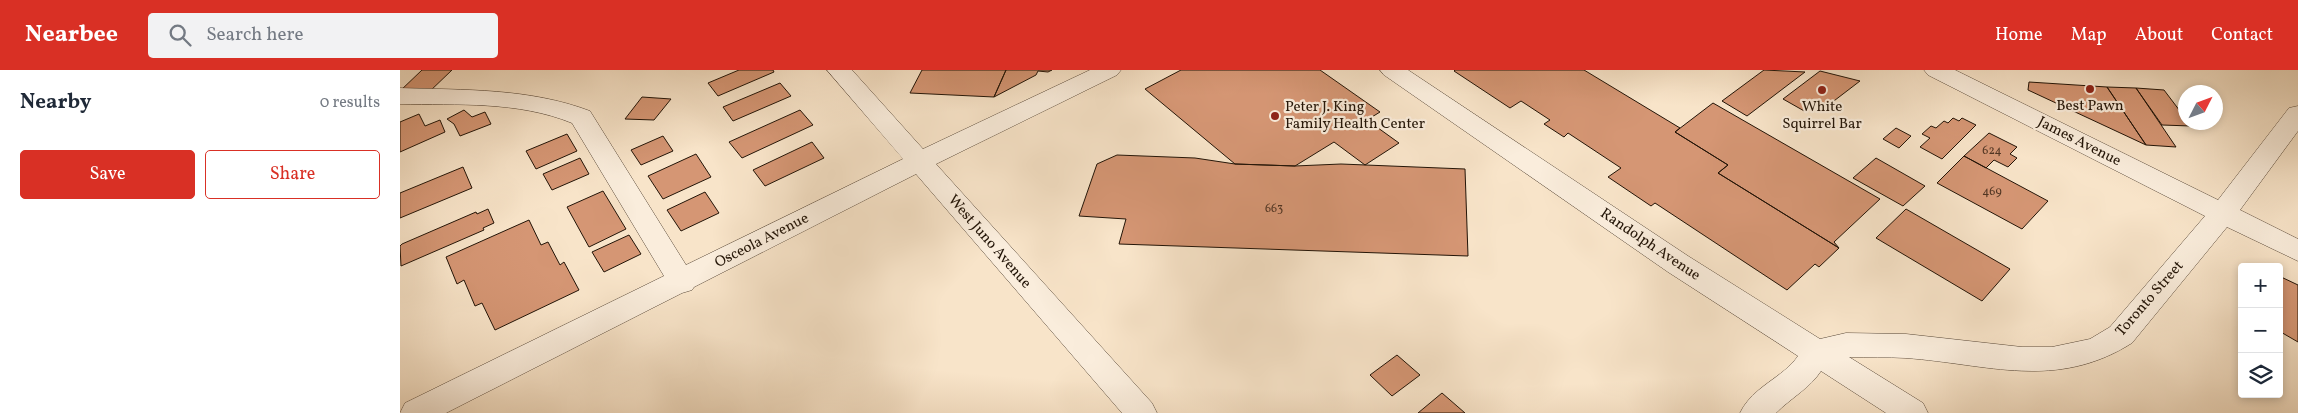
<!DOCTYPE html>
<html lang="en">
<head>
<meta charset="utf-8">
<style>
	body { margin:0; font-family:Vollkorn,serif; background:#f2f2f3; color:#1f2937 }
	.controls { position:absolute; right:15px; bottom:15px; display:grid; overflow:hidden; border-radius:5px; box-shadow:0 2px 8px #0003 }
	.controls button { width:45px; height:45px; display:grid; place-items:center; padding:0; border:0; border-bottom:1px solid #e0e1e3; background:#fff; color:#1f2937; font:25px sans-serif }
	.compass { position:absolute; left:1778px; top:15px; width:45px; height:45px; border-radius:50%; background:#fff; box-shadow:0 2px 8px #0003; rotate:48deg }
	.list { margin:0; padding:0; list-style:none }
	h2 { display:flex; justify-content:space-between; align-items:center; height:65px; margin:0; padding:0 20px; font-size:21px }
	h2 small { font-size:16px; font-weight:400; color:#747a83 }
	.actions { display:flex; gap:10px; padding:15px 20px }
	.actions a { flex:1; padding:11px 0; border:1px solid #d93025; border-radius:5px; text-align:center; font-size:18px; color:#d93025 }
	.actions .main { background:#d93025; color:#fff }
	.icon { flex:none; width:28px; height:28px; fill:none; stroke:currentColor; stroke-width:2; stroke-linecap:round; stroke-linejoin:round }
	.map { position:relative; flex:none; width:1898px; height:343px; overflow:hidden }
	header { display:flex; align-items:center; gap:30px; box-sizing:border-box; height:70px; padding:0 25px; background:#d93025; color:#fff }
	header strong { font-size:24px }
	nav { display:flex; gap:28px; margin-inline-start:auto; font-size:18px }
	.search { width:350px; height:45px; background:#f2f2f3; display:flex; align-items:center; gap:12px; box-sizing:border-box; padding:0 18px; border-radius:5px; color:#747a83; font-size:19px }
	main { display:flex }
	aside { flex:1; background:#fff }
	.map>svg:first-child { display:block }
	.building { fill:#d59674; stroke:#221407 }
	.lines { fill:none; stroke-linecap:round; stroke-linejoin:round }
	.minor-casing { stroke:#584838; stroke-width:1 }
	.minor { fill:#faeddc; fill-rule:evenodd }
	.poi-dot { fill:#8f2418; stroke:#faeddc; stroke-width:2 }
	.labels { text-anchor:middle; dominant-baseline:central; stroke-width:4.5; stroke-linejoin:round; paint-order:stroke }
	.number-label { font-size:12px; fill:#4f3422 }
	.poi-label { font-size:15px; fill:#221407; stroke:#faeddc }
	.street-label { font-size:15px; fill:#221407; stroke:#faeddc }
</style>
</head>
<body>
<header>
<strong>Nearbee</strong>
<div class="search"><svg class="icon" aria-label="search" viewBox="0 0 24 24"><circle cx="10" cy="10" r="6"/><path d="M15 15l6 6"/></svg>Search here</div>
<nav><a>Home</a><a>Map</a><a>About</a><a>Contact</a></nav>
</header>
<main>
<aside>
<h2>Nearby<small>0 results</small></h2>
<ul class="list">
</ul>
<div class="actions"><a class="main">Save</a><a>Share</a></div>
</aside>
<div class="map">
<svg width="1898" height="343" viewBox="0 0 1898 343">
	<rect width="100%" height="100%" fill="#f8e4c9"/>
	<filter id="stains"><feTurbulence type="fractalNoise" baseFrequency=".004" numOctaves="4"/><feColorMatrix values="0 0 0 0 .2 0 0 0 0 .09 0 0 0 0 .02 0 0 0 .5 -.17"/></filter>
	<radialGradient id="worn" r=".72"><stop offset=".6" stop-color="#630" stop-opacity="0"/><stop offset="1" stop-color="#630" stop-opacity=".3"/></radialGradient>
	<path class="building" d="M22,0h30l-24,23 -28,-2z
		M339,0h34l1,2 -56,24 -10,-13z
		M522,0h84l-12,27 -84,-4z
		M606,0h46l-4,2 -10,-1 -2,4 -42,22z
		M781,0h139l60,42 -13,8 32,23 -34,22 -31,-23 -39,24 -60,-2 -90,-75z
		M1055,0h129l96,58 -5,4 53,33 -10,8 121,75 -20,19 -4,-3 -28,26 -132,-87 -4,3 -43,-29 13,-9 -53,-35 -4,4 -20,-13 6,-4 -29,-19 -11,7 -56,-37z
		M1364,0l41,2 -58,44 -25,-15z
		M1420,1l40,10 -34,26 -8,-4 -12,9 -23,-13z
		M1629,12l78,5 39,58 -118,-55z
		M380,13l11,13 -58,25 -10,-14z
		M1707,17l29,1 40,59 -30,-2z
		M1736,18l28,2 22,29v3l5,4 -29,-1z
		M242,27l29,2 -17,21 -29,-1z
		M1313,33l167,96 -46,43 5,6 -121,-75 10,-8 -53,-33z
		M64,40l8,7 13,-5 6,12 -31,12 -6,-12 -7,-5z
		M400,40l13,15 -71,33 -13,-16z
		M19,44l6,12 15,-6 5,12 -45,20v-30z
		M1553,48l6,3 3,-3 14,7 -34,34 -22,-12 10,-9 -8,-4 9,-8 5,2 8,-7 4,2z
		M1496,58l15,8 -12,12 -16,-9z
		M1589,63l28,14 -7,7 7,4 -9,9 -14,-7 -8,8 -22,-12z
		M167,64l10,17 -41,18 -10,-18z
		M263,66l10,15 -32,14 -10,-15z
		M412,72l12,16 -59,28 -12,-16z
		M296,84l15,23 -48,22 -15,-23z
		M717,85l78,3 40,6 60,2 46,-2 124,5 3,87 -349,-12 7,-25 -47,-3 18,-52z
		M1564,86l84,45 -26,28 -85,-46z
		M180,88l9,16 -37,16 -9,-16z
		M1476,88l49,28 -22,20 -50,-28z
		M63,97l9,21 -72,30v-25z
		M203,121l23,38 -37,18 -22,-40z
		M305,122l14,21 -38,18 -14,-21z
		M88,139l6,14 -11,5 1,2 -83,36 -1,-20 2,-2 74,-32 1,2z
		M1506,139l104,60 -28,32 -106,-63z
		M129,150l12,25 7,-3 12,23 4,-3 15,28 -84,40 -13,-27 -7,3 -11,-26 -7,4 -11,-27z
		M229,165l12,19 -37,18 -12,-20z
		M1879,206l19,9v57l-19,-11z
		M997,285l23,20 -28,21 -22,-21z
		M1042,323l23,20h-47z"/>
	<g class="lines">
		<g class="minor-casing">
			<path id="minor" d="M427,0h25l71,79 167,-79h31l-4,5 -181,89 216,239 5,10h-35l-206,-239 -222,113 -2,3 -10,3 -236,120h-46l5,-10 259,-127 -92,-153c-54,-22 -115,-18 -172,-19v-16c64,2 129,0 190,23l96,154 217,-106z
				M980,0h28l280,186 132,83 26,-6 60,1 116,13h30l38,-8 20,-12 95,-111 -277,-141 -4,-5h31l263,130 71,-92 9,-2v25l-58,79 58,29v22l-71,-34 -95,116c-76,48 -144,21 -226,15 -19,-1 -38,-1 -57,-1l74,46 5,10h-42l-65,-42c-11,17 -30,27 -45,42h-36c13,-27 43,-35 58,-57l-130,-84 -284,-197z"/>
		</g>
		<use href="#minor" class="minor"/>
	</g>
	<g class="poi-dot">
		<circle cx="1690" cy="19" r="5"/>
		<circle cx="1422" cy="20" r="5"/>
		<circle cx="875" cy="46" r="5"/>
	</g>
	<g class="labels">
		<g class="number-label">
			<text x="1592" y="81">624</text>
			<text x="1592" y="122">469</text>
			<text x="874" y="139">663</text>
		</g>
		<g class="poi-label">
			<text x="1690" y="36">Best Pawn</text>
			<text x="885" y="37" text-anchor="start">Peter J. King<tspan x="885" dy="17">Family Health Center</tspan></text>
			<text x="1422" y="37">White<tspan x="1422" dy="17">Squirrel Bar</tspan></text>
		</g>
		<g class="street-label">
			<text transform="translate(1679 72) rotate(27)">James Avenue</text>
			<text transform="translate(362 171) rotate(-27)">Osceola Avenue</text>
			<text transform="translate(589 172) rotate(49)">West Juno Avenue</text>
			<text transform="translate(1250 175) rotate(34)">Randolph Avenue</text>
			<text transform="translate(1750 229) rotate(-49)">Toronto Street</text>
		</g>
	</g>
	<rect width="100%" height="100%" filter="url(#stains)"/>
	<rect width="100%" height="100%" fill="url(#worn)"/>
</svg>
<div class="controls">
<button>+</button>
<button>−</button>
<button><svg class="icon" aria-label="layers" viewBox="0 0 24 24"><path d="M12 4l9 5-9 5-9-5zM3 14l9 5 9-5"/></svg></button>
</div>
<svg class="compass" viewBox="-18 -18 36 36"><path d="M0-13l5 13h-10z" fill="#e53935"/><path d="M0 13l5-13h-10z" fill="#747a83"/></svg>
</div>
</main>
</body>
</html>
